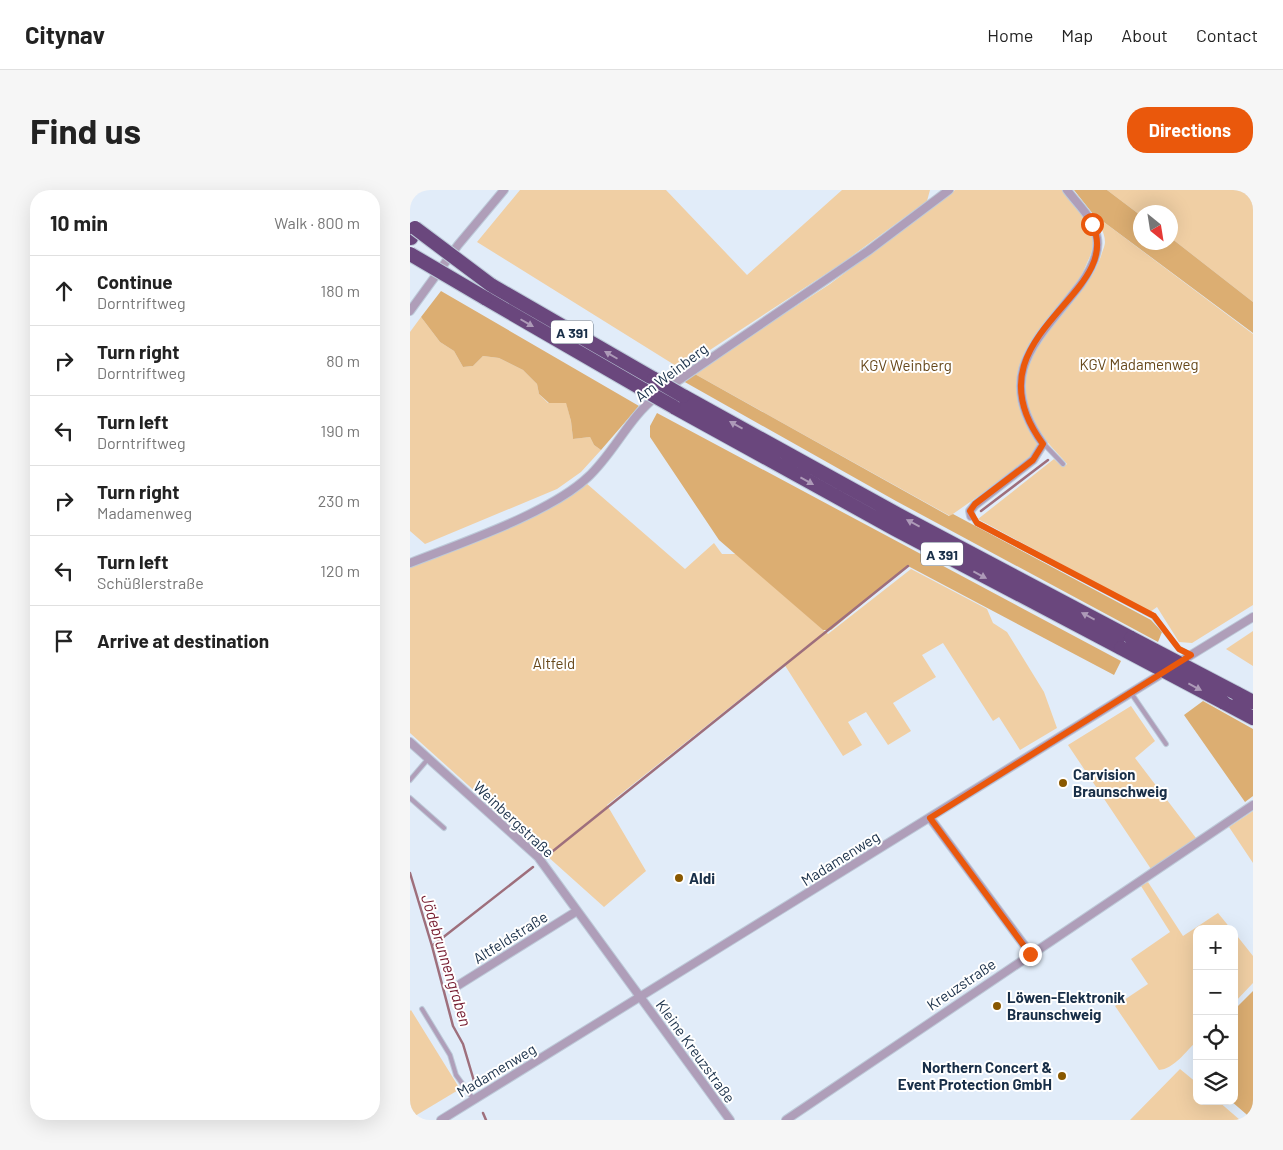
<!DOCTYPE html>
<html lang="en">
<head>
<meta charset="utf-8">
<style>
	body { margin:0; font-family:Barlow,sans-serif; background:#f6f6f6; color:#222 }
	.controls { position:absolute; right:15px; bottom:15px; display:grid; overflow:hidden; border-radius:10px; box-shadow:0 5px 20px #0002 }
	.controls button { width:45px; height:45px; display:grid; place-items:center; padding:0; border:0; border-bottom:1px solid #e0e0e0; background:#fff; color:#222; font:25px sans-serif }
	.compass { position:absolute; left:723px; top:15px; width:45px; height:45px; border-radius:50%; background:#fff; box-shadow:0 5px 20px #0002; rotate:150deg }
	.stop { position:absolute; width:15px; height:15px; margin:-11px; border:4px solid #ea580c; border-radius:50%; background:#fff }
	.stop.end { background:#ea580c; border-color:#fff; box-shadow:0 1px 5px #0008 }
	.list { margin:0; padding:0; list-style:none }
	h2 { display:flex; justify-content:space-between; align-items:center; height:65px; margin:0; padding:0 20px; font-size:21px }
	h2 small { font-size:16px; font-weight:400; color:#767676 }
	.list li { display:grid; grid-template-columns:32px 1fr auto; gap:15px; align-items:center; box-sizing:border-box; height:70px; padding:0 20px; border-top:1px solid #e0e0e0 }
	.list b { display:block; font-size:19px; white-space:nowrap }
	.list p { margin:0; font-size:16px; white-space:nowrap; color:#767676 }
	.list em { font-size:16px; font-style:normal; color:#767676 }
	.icon { flex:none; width:28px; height:28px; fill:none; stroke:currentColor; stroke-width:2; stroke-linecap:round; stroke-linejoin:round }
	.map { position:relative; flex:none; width:843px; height:930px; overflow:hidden; border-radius:20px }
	header { display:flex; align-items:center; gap:30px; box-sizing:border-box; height:70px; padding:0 25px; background:#fff; border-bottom:1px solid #e0e0e0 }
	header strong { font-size:24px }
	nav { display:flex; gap:28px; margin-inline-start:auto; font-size:18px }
	.intro { display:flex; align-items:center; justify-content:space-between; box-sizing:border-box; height:120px; padding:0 30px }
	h1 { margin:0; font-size:35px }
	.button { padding:12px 22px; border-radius:20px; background:#ea580c; color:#fff; font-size:18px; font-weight:700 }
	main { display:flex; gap:30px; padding:0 30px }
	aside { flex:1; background:#fff; border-radius:20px; box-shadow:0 5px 20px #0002 }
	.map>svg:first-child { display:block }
	.green { fill:#f0cfa4 }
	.forest { fill:#dcae72 }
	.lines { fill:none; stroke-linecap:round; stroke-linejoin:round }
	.stream { stroke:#9e6f7c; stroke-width:2.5 }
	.lane-casing { stroke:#bdcad9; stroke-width:6 }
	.street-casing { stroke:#bdcad9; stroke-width:10 }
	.highway-casing { stroke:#bdcad9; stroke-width:16 }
	.lane { stroke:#af9eb9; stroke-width:4 }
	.street { stroke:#af9eb9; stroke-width:8 }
	.highway { stroke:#6a477d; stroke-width:14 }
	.highway-bridge-casing { stroke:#bdcad9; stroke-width:16; stroke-linecap:butt }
	.highway-bridge { stroke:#6a477d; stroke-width:14 }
	.oneway { fill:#ad9ab8 }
	.route { stroke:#ea580c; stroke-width:6 }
	.poi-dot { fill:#895800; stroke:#fff; stroke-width:2 }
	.labels { text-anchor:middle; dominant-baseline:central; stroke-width:4; stroke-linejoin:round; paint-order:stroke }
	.shield { fill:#fff; stroke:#5e6d7f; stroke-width:1 }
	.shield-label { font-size:14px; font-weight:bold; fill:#192f48 }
	.park-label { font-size:15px; fill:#67481b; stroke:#fff }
	.street-label { font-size:15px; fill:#192f48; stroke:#fff }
	.poi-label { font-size:15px; font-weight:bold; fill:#192f48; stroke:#fff; text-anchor:start }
	.water-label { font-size:16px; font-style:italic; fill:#751b2f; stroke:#fff }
</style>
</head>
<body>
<header>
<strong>Citynav</strong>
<nav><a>Home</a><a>Map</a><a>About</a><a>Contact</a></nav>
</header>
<div class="intro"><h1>Find us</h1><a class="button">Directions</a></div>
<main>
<aside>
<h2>10 min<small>Walk · 800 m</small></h2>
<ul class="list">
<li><svg class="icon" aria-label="ahead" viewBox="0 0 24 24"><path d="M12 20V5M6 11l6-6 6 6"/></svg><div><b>Continue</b><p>Dorntriftweg</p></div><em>180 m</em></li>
<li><svg class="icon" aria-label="right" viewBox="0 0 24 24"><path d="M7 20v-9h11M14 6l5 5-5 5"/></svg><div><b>Turn right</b><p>Dorntriftweg</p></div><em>80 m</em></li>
<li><svg class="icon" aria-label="left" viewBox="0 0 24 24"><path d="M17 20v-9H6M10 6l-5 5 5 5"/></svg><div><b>Turn left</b><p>Dorntriftweg</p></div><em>190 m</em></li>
<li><svg class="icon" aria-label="right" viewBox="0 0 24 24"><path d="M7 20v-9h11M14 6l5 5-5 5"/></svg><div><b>Turn right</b><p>Madamenweg</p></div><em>230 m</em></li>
<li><svg class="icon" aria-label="left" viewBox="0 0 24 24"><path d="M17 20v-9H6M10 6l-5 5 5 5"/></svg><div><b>Turn left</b><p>Schüßlerstraße</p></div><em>120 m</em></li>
<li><svg class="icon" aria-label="arrive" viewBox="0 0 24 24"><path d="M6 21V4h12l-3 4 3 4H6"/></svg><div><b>Arrive at destination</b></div></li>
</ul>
</aside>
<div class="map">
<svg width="843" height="930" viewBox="0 0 843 930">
	<rect width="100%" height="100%" fill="#e1ecf9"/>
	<path class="green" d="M110,0h146l81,85 95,-85h88l-3,11 -86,63 -160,105 -204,-127z
		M545,0h107c11,15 27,27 31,47 1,9 -2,18 -6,26 -17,44 -66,68 -70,119 -1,25 8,42 23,62l-14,19 -76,53 -257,-143 137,-89z
		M697,0h146v112l-82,-64v-26h-30l-1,3z
		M683,24l160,120v271l-61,38 -13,-1 -22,-35 -7,5 -172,-93 76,-60 9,8 4,-3c-13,-15 -29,-30 -37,-48 -31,-68 53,-105 71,-160 1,-4 4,-10 4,-14 0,-10 -7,-20 -12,-28z
		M11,127l19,25 14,9 9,16 10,-1 10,-10 16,2 24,12 14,14 2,10 9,9 18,-1 5,19 2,18 17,-2 4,8 7,5 -20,22 -24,17 -132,55 -15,-13v-199z
		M176,293l99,86 29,-26 8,11h14l92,80 83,-65 76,40 6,14 14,9 37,60 13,36 -37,22 -21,-33 -6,4 -50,-78 -21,12 14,22 -43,26 18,28 -23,14 -22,-33 -18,10 14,23 -19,11 -59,-92 -177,141 39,66 -42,36 -194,-174v-167l65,-26z
		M843,441v35l-27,-17z
		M721,516l24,35 -20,17 61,80 -45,31 -83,-124z
		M843,621v52l-24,-36z
		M738,692l35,54 35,-23 13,16h-34v112c-11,10 -23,28 -38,29l-44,-64 33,-22 -17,-25 39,-27 -29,-46z
		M824,742l19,24v27l-19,20z
		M1,820l49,79 -50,30v-108z
		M770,879l17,14v18h21l22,19h-110z"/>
	<path class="forest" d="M664,0h33l33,25 1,27h30v-4l82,64v31l-160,-119z
		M31,101l198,115 -38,44 -7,-5 -4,-8 -17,2 -2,-18 -5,-18h-17l-10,-9 -2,-10 -14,-14 -24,-12 -16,-2 -10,10 -10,1 -9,-16 -14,-9 -19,-25z
		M283,183l256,143 4,-2 198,106 11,12 -4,10 -262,-141 -213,-120z
		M247,223l464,248 -7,14 -206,-109 -77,64h-8l-104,-90 -69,-103v-11z
		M793,511l50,28v67l-8,6 -61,-87z
		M843,801v129l-22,-19h3v-91z"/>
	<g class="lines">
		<path class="stream" d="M571,321l67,-51
			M138,665l360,-289
			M0,683l22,73 21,80 10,18 11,37
			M22,756l101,-79
			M73,923l3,7"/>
		<g class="lane-casing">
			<path id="lane" d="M634,254l19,20
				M561,326l6,7 176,93 26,33 12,6
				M721,503l35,51
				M0,590l18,-21
				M0,608l34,30
				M12,819l28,46 6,20 18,25"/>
		</g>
		<g class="street-casing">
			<path id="street" d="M0,121l48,-66 46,-55
				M256,199l202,-138 81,-61
				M561,326l-1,-5 5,-6 58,-45 10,-16c-51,-71 -4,-105 38,-160 9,-13 19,-30 16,-46 -3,-20 -19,-33 -30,-48
				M0,373c51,-20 140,-50 178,-86 26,-24 41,-60 69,-81
				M768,473l75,-46
				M0,552l128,115 192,263
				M520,628l100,135
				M47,796l120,-75
				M31,930l725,-449
				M376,930l467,-315"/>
		</g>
		<g class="highway-casing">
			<path id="highway" d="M0,47l1,1
				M81,95l163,94
				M75,108l159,92
				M273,206l223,123 225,119
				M264,217l221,122 226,119
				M826,503l17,9
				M813,512l30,16"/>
		</g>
		<use href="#lane" class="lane"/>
		<use href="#street" class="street"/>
		<use href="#highway" class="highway"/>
		<g class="highway-bridge-casing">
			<path id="highway-bridge" d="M5,38l76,57
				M0,64l75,44
				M244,189l29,17
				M234,200l30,17
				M721,448l105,55
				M711,458l102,54"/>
		</g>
		<use href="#highway-bridge" class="highway-bridge"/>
	</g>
	<defs><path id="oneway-solid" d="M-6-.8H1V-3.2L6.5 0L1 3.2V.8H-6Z" transform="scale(1.25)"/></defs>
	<g class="oneway">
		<use href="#oneway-solid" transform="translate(117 133) rotate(30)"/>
		<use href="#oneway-solid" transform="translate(201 165) rotate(-150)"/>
		<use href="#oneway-solid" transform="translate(326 235) rotate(-151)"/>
		<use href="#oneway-solid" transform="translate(397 291) rotate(29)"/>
		<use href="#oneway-solid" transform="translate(503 333) rotate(-152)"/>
		<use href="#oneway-solid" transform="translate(570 385) rotate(28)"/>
		<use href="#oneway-solid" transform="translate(678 426) rotate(-152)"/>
		<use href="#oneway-solid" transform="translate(785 497) rotate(28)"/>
	</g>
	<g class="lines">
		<path class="route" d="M620,764l-100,-136 261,-163 -12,-6 -25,-33 -177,-93 -7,-12 5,-7 58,-44 10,-16c-80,-109 85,-148 49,-220"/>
	</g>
	<g class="poi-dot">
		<circle cx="653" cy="593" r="5"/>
		<circle cx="269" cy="688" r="5"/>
		<circle cx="587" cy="816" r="5"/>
		<circle cx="652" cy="886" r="5"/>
	</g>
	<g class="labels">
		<g class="shield">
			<rect x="141" y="130.5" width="42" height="23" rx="4"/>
			<rect x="511" y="352.5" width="42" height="23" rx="4"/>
		</g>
		<g class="shield-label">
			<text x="162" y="142">A 391</text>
			<text x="532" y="364">A 391</text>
		</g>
		<g class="park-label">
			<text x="729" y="174">KGV Madamenweg</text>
			<text x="496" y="175">KGV Weinberg</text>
			<text x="144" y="473">Altfeld</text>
		</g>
		<g class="street-label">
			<text transform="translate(261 182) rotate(-37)">Am Weinberg</text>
			<text transform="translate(104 629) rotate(43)">Weinbergstraße</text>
			<text transform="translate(430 668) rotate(-32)">Madamenweg</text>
			<text transform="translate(100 747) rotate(-32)">Altfeldstraße</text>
			<text transform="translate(551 794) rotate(-34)">Kreuzstraße</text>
			<text transform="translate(286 861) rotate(54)">Kleine Kreuzstraße</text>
			<text transform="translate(86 880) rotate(-31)">Madamenweg</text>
		</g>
		<g class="poi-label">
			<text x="663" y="584">Carvision<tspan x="663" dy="17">Braunschweig</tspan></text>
			<text x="279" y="688">Aldi</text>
			<text x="597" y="807">Löwen-Elektronik<tspan x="597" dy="17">Braunschweig</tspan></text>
			<text x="642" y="877" text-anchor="end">Northern Concert &amp;<tspan x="642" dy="17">Event Protection GmbH</tspan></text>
		</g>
		<g class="water-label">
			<text transform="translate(37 770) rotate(73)">Jödebrunnengraben</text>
		</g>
	</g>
</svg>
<div class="controls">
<button>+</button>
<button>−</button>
<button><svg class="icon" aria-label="locate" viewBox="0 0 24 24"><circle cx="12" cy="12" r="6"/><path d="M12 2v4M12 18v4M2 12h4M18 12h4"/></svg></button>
<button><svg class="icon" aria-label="layers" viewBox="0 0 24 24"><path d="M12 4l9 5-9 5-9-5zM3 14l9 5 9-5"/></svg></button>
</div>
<svg class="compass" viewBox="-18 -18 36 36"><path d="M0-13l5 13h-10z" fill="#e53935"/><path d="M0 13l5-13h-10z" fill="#767676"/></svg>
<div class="stop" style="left:682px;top:34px"></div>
<div class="stop end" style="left:620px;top:764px"></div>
</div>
</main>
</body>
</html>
